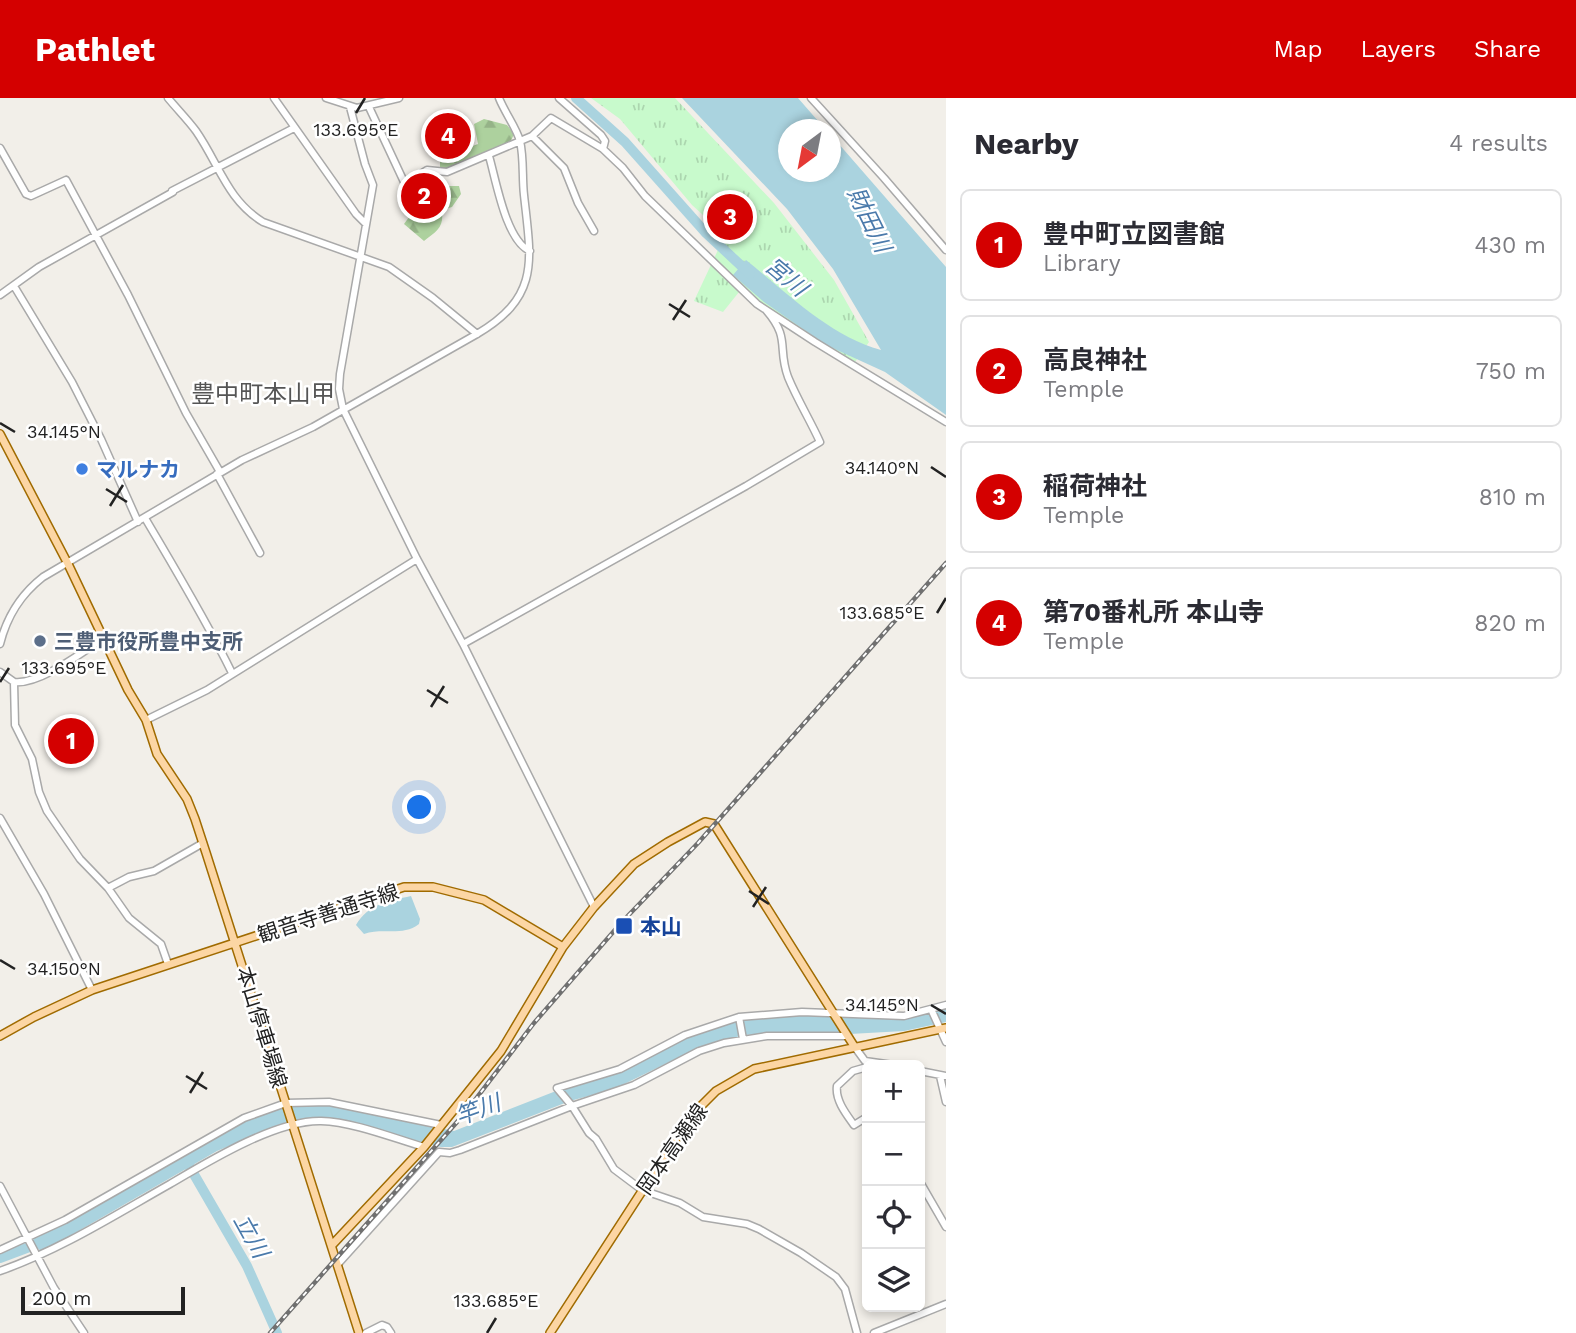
<!DOCTYPE html>
<html lang="en">
<head>
<meta charset="utf-8">
<style>
	body { margin:0; font-family:"Work Sans","Noto Sans JP",sans-serif; background:#f7f7f7; color:#2b2b33 }
	.controls { position:absolute; right:21px; bottom:21px; display:grid; overflow:hidden; border-radius:10px; box-shadow:0 4px 10px #0003 }
	.controls button { width:63px; height:63px; display:grid; place-items:center; padding:0; border:0; border-bottom:2px solid #e1e1e2; background:#fff; color:#2b2b33; font:35px sans-serif }
	.compass { position:absolute; left:778px; top:21px; width:63px; height:63px; border-radius:50%; background:#fff; box-shadow:0 4px 10px #0003; rotate:212deg }
	.scale { position:absolute; left:21px; bottom:18px; width:164px; box-sizing:border-box; padding-left:7px; border:4px solid #222; border-top:0; font-size:19px; line-height:24px; white-space:nowrap; color:#222; -webkit-text-stroke:5px #fff; paint-order:stroke }
	.you { position:absolute; left:420px; top:710px; width:24px; height:24px; margin:-18px; border:5px solid #fff; border-radius:50%; background:#1a73e8; box-shadow:0 0 0 10px #1a73e833 }
	.badge { display:grid; place-items:center; width:46px; height:46px; border-radius:50%; background:#d40000; color:#fff; font-size:23px; font-weight:700 }
	.pin { position:absolute; translate:-50% -50%; border:4px solid #fff; box-shadow:0 2px 7px #0006 }
	.list { margin:0; padding:0; list-style:none }
	h2 { display:flex; justify-content:space-between; align-items:center; height:91px; margin:0; padding:0 28px; font-size:30px }
	h2 small { font-size:23px; font-weight:400; color:#7c7c81 }
	.list li { display:grid; grid-template-columns:46px 1fr auto; gap:21px; align-items:center; box-sizing:border-box; height:112px; margin:0 14px 14px; padding:0 14px; border:2px solid #e1e1e2; border-radius:10px }
	.list b { display:block; font-size:26px; white-space:nowrap }
	.list p { margin:0; font-size:23px; white-space:nowrap; color:#7c7c81 }
	.list em { font-size:23px; font-style:normal; color:#7c7c81 }
	.icon { flex:none; width:38px; height:38px; fill:none; stroke:currentColor; stroke-width:2; stroke-linecap:round; stroke-linejoin:round }
	.map { position:relative; flex:none; width:946px; height:1235px; overflow:hidden }
	header { display:flex; align-items:center; gap:42px; box-sizing:border-box; height:98px; padding:0 35px; background:#d40000; color:#fff }
	header strong { font-size:33px }
	nav { display:flex; gap:38px; margin-inline-start:auto; font-size:24px }
	main { display:flex }
	aside { flex:1; background:#fff }
	.map>svg:first-child { display:block }
	.forest { fill:url(#forest-firs) }
	.park { fill:url(#park-tufts) }
	.water { fill:#aad3df }
	.lines { fill:none; stroke-linecap:round; stroke-linejoin:round }
	.river { stroke:#aad3df; stroke-width:10 }
	.minor-casing { stroke:#a9a9a9; stroke-width:9 }
	.major-casing { stroke:#a06b00; stroke-width:10 }
	.minor { stroke:#fff; stroke-width:6 }
	.major { stroke:#fcd6a4; stroke-width:7 }
	.rail-casing { stroke:#707070; stroke-width:4.5 }
	.rail { stroke:#fff; stroke-width:2; stroke-dasharray:5; stroke-linecap:butt }
	.ticks { fill:none; stroke:#222; stroke-width:2.5 }
	.shop-dot { fill:#3f7fe0; stroke:#fff; stroke-width:2.5 }
	.service-dot { fill:#5c6f8a; stroke:#fff; stroke-width:2.5 }
	.transit-dot { fill:#1a4fb4; stroke:#fff; stroke-width:2.5 }
	.labels { text-anchor:middle; dominant-baseline:central; stroke-width:5; stroke-linejoin:round; paint-order:stroke }
	.shop-label { font-size:21px; font-weight:bold; fill:#366cbe; stroke:#fff; text-anchor:start }
	.service-label { font-size:21px; font-weight:bold; fill:#4e5e75; stroke:#fff; text-anchor:start }
	.street-label { font-size:21px; fill:#222; stroke:#fff }
	.transit-label { font-size:21px; font-weight:bold; fill:#164399; stroke:#fff; text-anchor:start }
	.water-label { font-size:23px; font-style:italic; fill:#4a7aab; stroke:#fff }
	.quarter-label { font-size:24px; fill:#555; stroke:#fff }
	.ticks-label { font-size:18px; text-anchor:middle; fill:#222; stroke:#fff; stroke-width:5; stroke-linejoin:round; paint-order:stroke }
</style>
</head>
<body>
<header>
<strong>Pathlet</strong>
<nav><a>Map</a><a>Layers</a><a>Share</a></nav>
</header>
<main>
<div class="map">
<svg width="946" height="1235" viewBox="0 0 946 1235">
	<defs>
		<pattern id="forest-firs" width="22" height="20" patternUnits="userSpaceOnUse" patternTransform="scale(1.75)"><rect width="22" height="20" fill="#add19e"/><path d="M5 1l3.5 6h-7zM16 11l3.5 6h-7z" fill="#95b388"/></pattern>
		<pattern id="park-tufts" width="24" height="20" patternUnits="userSpaceOnUse" patternTransform="scale(1.75)"><rect width="24" height="20" fill="#c8facc"/><path d="M3 7l-1-3M5 7V3M7 7l1-3M15 17l-1-3M17 17v-4M19 17l1-3" fill="none" stroke="#acd6af"/></pattern>
	</defs>
	<rect width="100%" height="100%" fill="#f2efe9"/>
	<path class="forest" d="M484,21l23,6 7,9 -4,9 -62,28 -8,-3v-14c13,-5 25,-5 38,-10l-4,-20z
		M442,88h17l2,8 -9,13 -10,3c2,18 -5,21 -18,31l-20,-17c10,-16 27,-23 38,-38z"/>
	<path class="park" d="M591,0h84l99,105 60,77 35,62 -14,20 -83,-51 -29,-24 -20,25 -29,-11 31,-66 -33,-30 -72,-86z"/>
	<path class="water" d="M682,0h116l27,31 -37,1v42h42l1,-37 115,132v148l-61,-43 -59,-27 -62,-43 -31,-27 13,-15c41,33 84,76 135,90l-48,-81 -46,-60z
		M411,798l9,23 -1,5c-17,13 -36,3 -55,10l-8,-9c12,-21 33,-24 55,-29z
		M946,910v14l-42,9 -54,3 -67,-1 -39,2 -44,12 -86,42 -44,12 -118,46h-11l-115,-29 -37,3 -72,30 -149,86 -28,14 -7,-12 37,-19 175,-100 40,-14 9,-2 35,1 125,26 102,-40 66,-21 55,-28 65,-23 50,-4 111,3z"/>
	<g class="lines">
		<path class="river" d="M576,0l49,44 80,90 45,42
			M188,1066l59,102 30,67
			M0,1160l40,-15"/>
		<g class="minor-casing">
			<path id="minor" d="M168,0c9,11 20,22 28,33 23,33 31,69 67,91l126,45 44,31 44,36
				M274,0l82,116 10,10
				M326,0l31,10 42,-10
				M559,0l42,37 4,6 -2,8 20,19 22,28 112,108 58,38 131,80
				M811,0l73,80 62,72
				M350,9l15,57 8,21 -33,189 -1,15 4,20 74,150 46,85 131,263
				M369,9l36,77 22,-14 20,2 85,-36 32,32 14,35 16,28
				M532,38l19,-18 52,31
				M0,50l26,46 5,2 35,-16 62,115 58,118 34,59
				M489,58c7,24 17,85 41,95
				M172,93l122,-63
				M14,188l58,96 29,57 37,83
				M0,197l39,-28 134,-75
				M217,376l43,79
				M145,420c30,51 61,102 87,155
				M0,546c7,-28 20,-49 43,-67l199,-117 71,-33 164,-93c64,-38 54,-74 47,-139 -2,-17 0,-37 -4,-54 -4,-14 -15,-28 -21,-43
				M463,546l283,-158 74,-44c-10,-22 -23,-43 -32,-65 -11,-30 3,-38 -22,-67
				M0,574l14,10 1,43 17,34 7,33 8,19 33,48 28,29 21,30 32,26 7,20
				M14,584c26,3 68,-30 90,-44
				M146,622l61,-30 210,-131
				M0,720l44,76 48,96
				M108,790l21,-11 25,-6 49,-28
				M931,911l15,33
				M739,919l4,22
				M854,948l11,15 28,4
				M867,969l-14,4 -16,15c-2,14 9,28 17,39l13,-8
				M920,973l26,5
				M940,978l6,26
				M920,1084l26,45
				M0,1088l54,102 30,45
				M0,1152l65,-30 179,-102 42,-15 43,-1 112,23
				M337,1167l102,-113 11,1 10,-3 112,-44 62,-21 65,-34 25,-8 43,-7h79
				M0,1173c60,-21 115,-56 170,-87 39,-23 106,-64 151,-63 33,1 72,17 103,26
				M366,1235l16,-8 5,2 4,6
				M857,1235l-12,-44 -9,-12 -35,-24 -42,-24 -12,-5 -44,-7 -23,-14 -38,-13 -28,-21 -18,-30 -7,-6 -17,-27 -15,-18 63,-19 65,-34 54,-18 63,-5 102,4 42,-11
				M874,1235l72,-29"/>
		</g>
		<g class="major-casing">
			<path id="major" d="M0,336l68,130 60,126 18,30 11,34 30,45 8,20c56,171 109,343 164,514
				M0,938l34,-19 58,-27 312,-103h29l51,13 79,47
				M332,1147l92,-98 77,-96 62,-104 31,-40 40,-43 34,-22 37,-20 9,2 140,222
				M550,1235l133,-205 10,-14 23,-23 38,-22 192,-41"/>
		</g>
		<use href="#minor" class="minor"/>
		<use href="#major" class="major"/>
		<g class="rail-casing">
			<path id="rail" d="M270,1235l195,-220 69,-90 87,-100 77,-80 248,-280"/>
		</g>
		<use href="#rail" class="rail"/>
	</g>
	<path class="ticks" d="M356,15l9,-15M669,206l21,13M673,222l13,-20M0,325l15,9M931,369l15,10M106,391l21,13M110,408l13,-21M937,515l9,-15M0,584l9,-14M427,592l21,13M431,609l13,-21M749,793l20,13M753,809l13,-20M0,862l15,9M931,907l15,9M186,978l21,13M190,995l13,-21M487,1235l9,-15"/>
	<circle class="shop-dot" cx="82" cy="371" r="7"/>
	<circle class="service-dot" cx="40" cy="543" r="7"/>
	<rect class="transit-dot" x="615" y="819" width="18" height="18" rx="3.5"/>
	<g class="labels">
		<g class="shop-label">
			<text x="96" y="371">マルナカ</text>
		</g>
		<g class="service-label">
			<text x="54" y="543">三豊市役所豊中支所</text>
		</g>
		<g class="street-label">
			<text transform="translate(328 815) rotate(-18)">観音寺善通寺線</text>
			<text transform="translate(262 929) rotate(73)">本山停車場線</text>
			<text transform="translate(672 1051) rotate(-55)">岡本高瀬線</text>
		</g>
		<g class="transit-label">
			<text x="640" y="828">本山</text>
		</g>
		<g class="water-label">
			<text transform="translate(869 122) rotate(64)">財田川</text>
			<text transform="translate(786 179) rotate(40)">宮川</text>
			<text transform="translate(478 1012) rotate(-20)">竿川</text>
			<text transform="translate(251 1138) rotate(61)">立川</text>
		</g>
		<g class="quarter-label">
			<text x="263" y="296">豊中町本山甲</text>
		</g>
	</g>
	<g class="ticks-label">
		<text x="356" y="38">133.695°E</text>
		<text x="64" y="340">34.145°N</text>
		<text x="882" y="376">34.140°N</text>
		<text x="882" y="521">133.685°E</text>
		<text x="64" y="576">133.695°E</text>
		<text x="64" y="877">34.150°N</text>
		<text x="882" y="913">34.145°N</text>
		<text x="496" y="1209">133.685°E</text>
	</g>
</svg>
<div class="controls">
<button>+</button>
<button>−</button>
<button><svg class="icon" aria-label="locate" viewBox="0 0 24 24"><circle cx="12" cy="12" r="6"/><path d="M12 2v4M12 18v4M2 12h4M18 12h4"/></svg></button>
<button><svg class="icon" aria-label="layers" viewBox="0 0 24 24"><path d="M12 4l9 5-9 5-9-5zM3 14l9 5 9-5"/></svg></button>
</div>
<svg class="compass" viewBox="-18 -18 36 36"><path d="M0-13l5 13h-10z" fill="#e53935"/><path d="M0 13l5-13h-10z" fill="#7c7c81"/></svg>
<div class="scale">200 m</div>
<div class="you"></div>
<div class="pin badge" style="left:71px;top:643px">1</div>
<div class="pin badge" style="left:424px;top:98px">2</div>
<div class="pin badge" style="left:730px;top:119px">3</div>
<div class="pin badge" style="left:448px;top:38px">4</div>
</div>
<aside>
<h2>Nearby<small>4 results</small></h2>
<ul class="list">
<li><span class="badge">1</span><div><b>豊中町立図書館</b><p>Library</p></div><em>430 m</em></li>
<li><span class="badge">2</span><div><b>高良神社</b><p>Temple</p></div><em>750 m</em></li>
<li><span class="badge">3</span><div><b>稲荷神社</b><p>Temple</p></div><em>810 m</em></li>
<li><span class="badge">4</span><div><b>第70番札所 本山寺</b><p>Temple</p></div><em>820 m</em></li>
</ul>
</aside>
</main>
</body>
</html>
